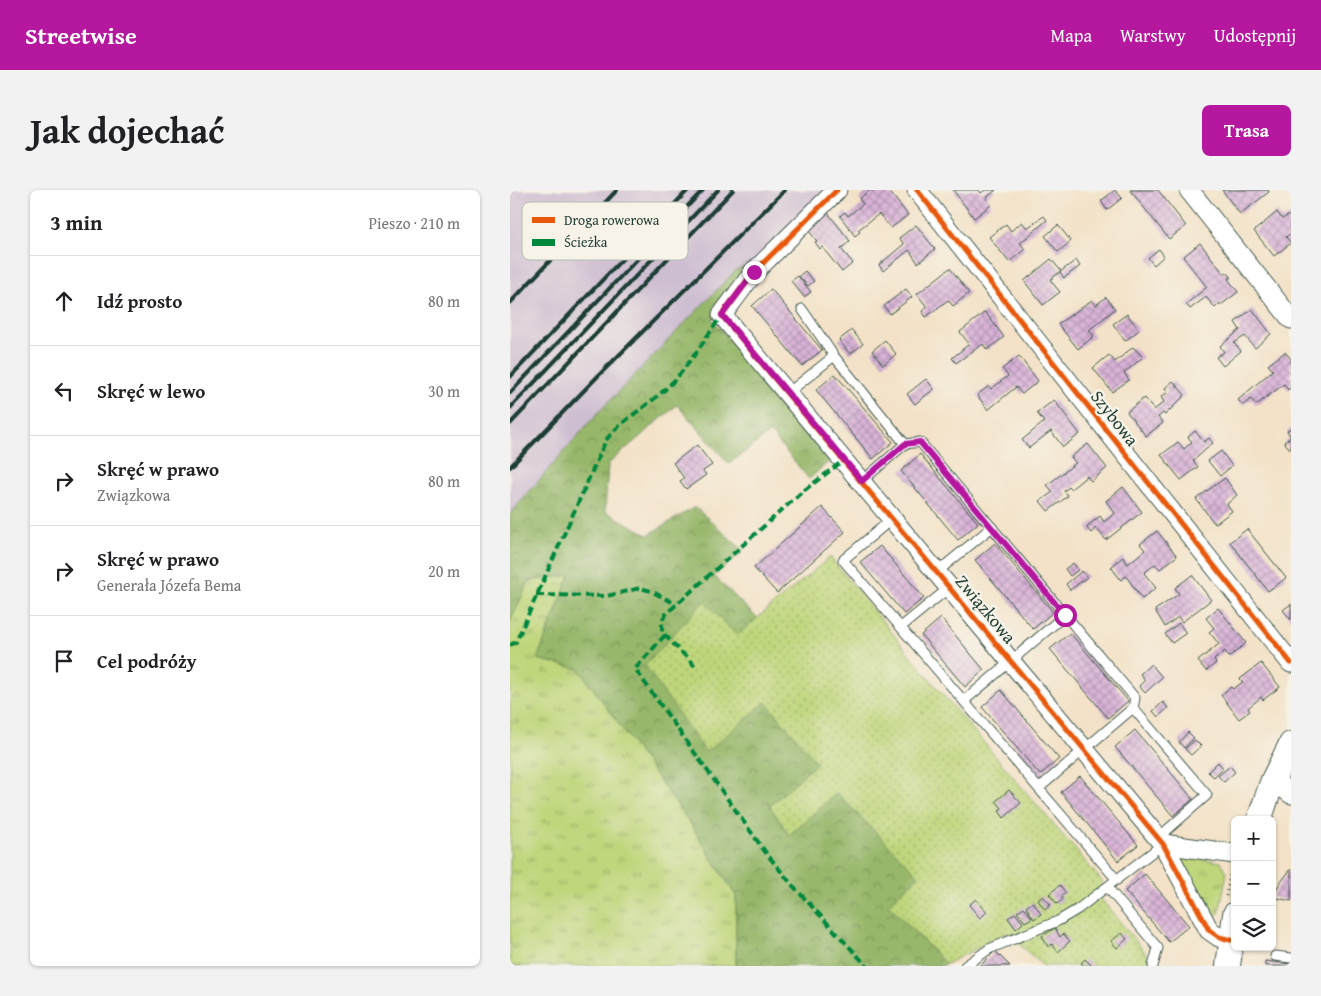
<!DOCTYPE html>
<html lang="pl">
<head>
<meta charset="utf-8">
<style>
	body { margin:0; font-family:"Gentium Book Plus",serif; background:#f2f2f2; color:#202124 }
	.controls { position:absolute; right:15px; bottom:15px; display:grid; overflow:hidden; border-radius:8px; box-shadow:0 1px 4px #0004 }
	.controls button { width:45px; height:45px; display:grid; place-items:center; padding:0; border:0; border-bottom:1px solid #e0e0e0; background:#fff; color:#202124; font:25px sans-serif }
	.stop { position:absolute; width:15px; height:15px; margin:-11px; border:4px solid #b5179e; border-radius:50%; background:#fff }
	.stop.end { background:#b5179e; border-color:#fff; box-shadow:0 1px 5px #0008 }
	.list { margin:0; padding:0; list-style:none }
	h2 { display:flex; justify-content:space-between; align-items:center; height:65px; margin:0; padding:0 20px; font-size:21px }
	h2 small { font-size:16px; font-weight:400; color:#757577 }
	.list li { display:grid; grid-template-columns:32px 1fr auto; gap:15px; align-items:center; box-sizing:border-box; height:90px; padding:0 20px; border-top:1px solid #e0e0e0 }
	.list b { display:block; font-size:19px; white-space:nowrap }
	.list p { margin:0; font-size:16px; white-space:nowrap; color:#757577 }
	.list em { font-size:16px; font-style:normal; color:#757577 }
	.icon { flex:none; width:28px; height:28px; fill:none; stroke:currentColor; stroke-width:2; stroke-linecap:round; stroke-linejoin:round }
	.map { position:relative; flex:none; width:781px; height:776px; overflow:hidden; border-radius:8px }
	header { display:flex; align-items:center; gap:30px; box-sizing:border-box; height:70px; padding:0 25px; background:#b5179e; color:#fff }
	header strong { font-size:24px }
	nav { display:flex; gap:28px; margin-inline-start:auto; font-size:18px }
	.intro { display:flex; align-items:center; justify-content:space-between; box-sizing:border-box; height:120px; padding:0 30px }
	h1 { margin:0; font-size:35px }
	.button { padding:12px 22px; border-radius:8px; background:#b5179e; color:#fff; font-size:18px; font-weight:700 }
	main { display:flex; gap:30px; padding:0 30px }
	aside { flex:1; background:#fff; border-radius:8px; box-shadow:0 1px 4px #0004 }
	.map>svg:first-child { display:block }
	.industrial { fill:#cebed1 }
	.grass { fill:url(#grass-tufts); stroke:#6f8a58 }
	.forest { fill:url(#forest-crowns); stroke:#5b7a50 }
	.garden { fill:url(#garden-dots); stroke:#6f8a58 }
	.building { fill:url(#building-cross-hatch) }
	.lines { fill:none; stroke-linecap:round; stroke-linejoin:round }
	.service-casing { stroke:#3f564a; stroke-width:11 }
	.minor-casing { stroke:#3f564a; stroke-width:21 }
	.tertiary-casing { stroke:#3f564a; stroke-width:26 }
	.path { stroke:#3f564a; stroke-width:3; stroke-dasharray:1 4; stroke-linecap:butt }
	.service { stroke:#fff; stroke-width:9 }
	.minor { stroke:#fff; stroke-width:19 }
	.tertiary { stroke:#fff; stroke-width:24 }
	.rail { stroke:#1f3d34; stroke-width:4 }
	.quiet { stroke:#00873e; stroke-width:4; stroke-dasharray:8 4; stroke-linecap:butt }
	.cycleway-casing { stroke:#f7f3e8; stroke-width:8 }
	.cycleway { stroke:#e8590c; stroke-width:5 }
	.route { stroke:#b5179e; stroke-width:6 }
	.labels { text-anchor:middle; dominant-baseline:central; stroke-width:4.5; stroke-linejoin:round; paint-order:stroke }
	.street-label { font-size:18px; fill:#1f3d34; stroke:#f7f3e8 }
	.key { fill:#f7f3e8; stroke:#b6bcb2; stroke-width:1 }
	.key-label { font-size:14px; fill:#1f3d34 }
</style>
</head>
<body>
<header>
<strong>Streetwise</strong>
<nav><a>Mapa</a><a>Warstwy</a><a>Udostępnij</a></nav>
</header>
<div class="intro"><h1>Jak dojechać</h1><a class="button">Trasa</a></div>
<main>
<aside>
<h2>3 min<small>Pieszo · 210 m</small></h2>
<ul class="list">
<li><svg class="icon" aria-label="ahead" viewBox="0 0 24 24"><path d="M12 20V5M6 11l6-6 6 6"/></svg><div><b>Idź prosto</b></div><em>80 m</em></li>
<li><svg class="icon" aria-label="left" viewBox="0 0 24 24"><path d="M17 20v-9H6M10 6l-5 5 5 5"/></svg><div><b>Skręć w lewo</b></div><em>30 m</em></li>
<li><svg class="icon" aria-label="right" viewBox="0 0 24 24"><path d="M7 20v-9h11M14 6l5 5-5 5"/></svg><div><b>Skręć w prawo</b><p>Związkowa</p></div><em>80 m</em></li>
<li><svg class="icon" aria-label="right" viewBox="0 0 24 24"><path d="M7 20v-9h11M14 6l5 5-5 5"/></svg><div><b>Skręć w prawo</b><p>Generała Józefa Bema</p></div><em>20 m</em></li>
<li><svg class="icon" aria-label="arrive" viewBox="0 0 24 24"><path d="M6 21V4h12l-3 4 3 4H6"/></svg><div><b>Cel podróży</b></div></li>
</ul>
</aside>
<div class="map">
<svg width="781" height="776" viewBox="0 0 781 776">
	<defs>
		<pattern id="grass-tufts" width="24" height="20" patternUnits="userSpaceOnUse" patternTransform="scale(1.25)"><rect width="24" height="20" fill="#bfd67b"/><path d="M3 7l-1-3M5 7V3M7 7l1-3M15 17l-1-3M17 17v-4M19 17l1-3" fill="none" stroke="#9baf66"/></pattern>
		<pattern id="forest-crowns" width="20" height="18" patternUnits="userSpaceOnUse" patternTransform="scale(1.25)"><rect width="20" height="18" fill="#97b76b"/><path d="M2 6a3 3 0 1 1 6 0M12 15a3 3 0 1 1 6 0" fill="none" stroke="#7b9659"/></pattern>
		<pattern id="garden-dots" width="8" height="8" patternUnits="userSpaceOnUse" patternTransform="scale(1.25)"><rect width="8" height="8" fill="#bfd67b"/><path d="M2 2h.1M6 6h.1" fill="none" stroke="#9baf66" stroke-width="1.8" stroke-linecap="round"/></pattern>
		<pattern id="building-cross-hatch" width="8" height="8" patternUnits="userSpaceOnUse" patternTransform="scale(1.25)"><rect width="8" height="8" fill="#d9b3d8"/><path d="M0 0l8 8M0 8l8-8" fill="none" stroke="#af93b0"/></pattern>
	</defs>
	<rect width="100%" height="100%" fill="#f7f3e8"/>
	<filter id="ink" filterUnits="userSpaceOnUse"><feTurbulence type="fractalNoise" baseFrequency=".02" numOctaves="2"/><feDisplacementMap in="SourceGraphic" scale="10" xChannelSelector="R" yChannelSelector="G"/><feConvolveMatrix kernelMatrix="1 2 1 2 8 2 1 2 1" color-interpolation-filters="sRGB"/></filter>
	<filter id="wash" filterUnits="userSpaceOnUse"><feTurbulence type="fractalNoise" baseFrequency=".0096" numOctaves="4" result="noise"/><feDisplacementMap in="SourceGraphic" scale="20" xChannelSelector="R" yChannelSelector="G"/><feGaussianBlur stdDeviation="1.12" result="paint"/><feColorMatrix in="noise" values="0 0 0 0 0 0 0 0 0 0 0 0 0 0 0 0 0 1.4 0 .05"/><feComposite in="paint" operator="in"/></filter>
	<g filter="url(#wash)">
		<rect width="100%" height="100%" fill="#f3e2c8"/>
		<path class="industrial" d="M0,0h327l-83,82 -10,-5 -151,151 -83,96z"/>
		<path class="grass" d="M60,385l-32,84 41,9 111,155 46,73v70h-226v-344l18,-41z
			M670,665l41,7 6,11 -8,40 -7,4 -33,-57z"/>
		<path class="forest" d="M234,77l4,2 -36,50 120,140 -23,20 -39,-47 -41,32 -52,-59 -69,59 -3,47 43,24 47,-28 49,44 -30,25 43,42 -20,17 -33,-33 62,100 52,61 -48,43 19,29 48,-42 82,83 -31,28 58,60 -3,2h-207v-70l-46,-73 -111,-154 -42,-10 33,-84 -41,6 -19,41v-108l83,-96 143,-148z"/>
		<path class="garden" d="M320,367l108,132 164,192 -1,18 49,59 -1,8h-106l-36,-33 -61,31 -58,-60 31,-28 -82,-83 -48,42 -19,-29 47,-43 -51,-61 -60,50 -61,-86 59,-65 33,34z"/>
		<g id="blocks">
			<path class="building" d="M360,0h18l20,25 -17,13 -12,-14 -21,16 2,2 -5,4 -15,-20 5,-4 3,4 15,-12 -4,-5z
				M443,0h26l2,3 4,-3h11l-10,8 5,7 -17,13z
				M605,0l7,8 -15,12 -6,-9z
				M620,0h28l28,36 -17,13z
				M712,0h46l1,2 -29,22z
				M767,22l5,7 9,-5v19l-5,4 5,6 -17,13 -20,-25z
				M318,23l22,28 -9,8 12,14 -11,9 -20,-25 -2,2 -5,-7 2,-1 -9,-11z
				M534,26l3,4 -27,23 5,6 -16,13 -20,-25 17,-13 5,7 11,-9 5,6z
				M406,35l19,24 -17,14 -9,-13 -26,21 -4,-6 25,-21 -5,-6z
				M548,35l13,16 -13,11 -13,-16z
				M690,53l24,31 3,-2 4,5 -3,2 10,13 -17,13 -1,-2 -5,5 -9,-11 -16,12 -4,-5 21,-17 -24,-30z
				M649,59l5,7 -10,9 -6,-7z
				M541,69l10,12 -11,9 10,12 -17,13 -19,-24z
				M566,70l4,6 -16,12 -4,-6z
				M440,78l19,25 -16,13 -5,-6 -22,17 -4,-6 5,-4 -10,-13z
				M295,81l9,10 -6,5 -9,-10z
				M288,86l13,16 -7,5 -13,-16z
				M261,99l51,61 -20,16 -50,-60z
				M396,99l6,8 -22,17 -6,-8z
				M596,107l9,12 -26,21 5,6 -16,13 -20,-25 34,-24 4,5z
				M742,119l19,25 -16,14 -10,-12 -11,7 7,8 -18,15 -7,-9 8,-5 -4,-6 20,-16 -5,-8z
				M475,122l19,25 -17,13 -4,-6 -27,19 -4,-5 17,-14 -9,-12z
				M617,124l12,16 -14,11 -12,-17z
				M342,140l11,14 -13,10 -11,-14z
				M375,150l11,14 -13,11 -11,-14z
				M623,157l10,10 -19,16 5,7 -17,12 -19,-24 16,-13 6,7z
				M775,162l6,7v28l-3,3 -4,-6 -28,21 -5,-6 -8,6 -5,-5 35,-30 -5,-5z
				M509,166l19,25 -16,13 -6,-7 -28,23 -11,-15 12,-9 2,3 17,-13 -6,-7z
				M325,184l58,68 -20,17 -57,-69z
				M416,189l8,10 -19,15 -8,-10z
				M663,191l12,14 -20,20 -2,-2 -5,4 5,6 -17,13 -19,-24 17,-14 10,12 10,-8 -3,-5 7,-5 -3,-4z
				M544,210l26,34 -17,13 -12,-16 -22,17 -7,-8 22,-18 -7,-9z
				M781,238v20l-1,1 -6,-7 7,-5 -4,-6z
				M685,241l9,11 5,-4 4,5 -20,18 5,6 -17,13 -20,-25 17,-13 6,7 8,-7 -4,-5z
				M578,254l19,24 -16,13 -4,-5 -16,13 -2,-2 -5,4 4,5 -20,15 -8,-10 13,-9 -6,-7 29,-22 -5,-6z
				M187,255l15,20 -9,6 3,4 -20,14 -6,-8 4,-3 -11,-15z
				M711,261l11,15 -12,10 -12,-15z
				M410,264l58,69 -20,17 -57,-69z
				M715,288l12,17 -10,9 5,7 -17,13 -19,-25z
				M613,297l19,25 -36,28 -10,-12 -5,5 -4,-5 3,-4 10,-8 4,6 11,-9 -9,-12z
				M312,317l23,25 -68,61 -23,-25z
				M737,339l39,49 -18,13 -38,-49z
				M647,341l20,25 -17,13 -5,-5 -11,9 12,15 -14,11 -16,-23 -5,4 -10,-13 12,-10 5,7 17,-14 -5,-6z
				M485,353l58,69 -20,17 -58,-69z
				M370,356l44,52 -20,16 -44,-52z
				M563,373l5,7 -8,6 -5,-7z
				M572,381l5,6 -17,13 -4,-6z
				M682,385l19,25 -29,22 -4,-5 -13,10 -10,-17 24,-16 -4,-6z
				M781,414v16l-8,-10z
				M708,418l28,35 -17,14 -4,-6 -11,9 2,3 -10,8 -8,-10 21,-17 -10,-12 5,-4 -8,-10z
				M431,428l43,52 -19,17 -44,-52z
				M669,433l7,10 -14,10 -7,-9z
				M560,443l58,68 -20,17 -58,-69z
				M751,473l19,24 -17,13 -2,-3 -13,11 2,3 -11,8 -18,-24 10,-8 2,2 10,-7 -3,-3z
				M641,474l11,13 -17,16 -6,-7 6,-6 -5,-6z
				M491,500l58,69 -19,16 -58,-68z
				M653,512l5,6 -10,9 -5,-6z
				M625,540l58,69 -20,17 -58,-69z
				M678,542l6,6 -10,10 -5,-6z
				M685,550l6,6 -10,9 -6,-6z
				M708,572l5,6 -9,9 -6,-5z
				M720,576l5,6 -11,10 -6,-6z
				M570,586l58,69 -20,16 -57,-69z
				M499,600l12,13 -17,15 -5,-7 3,-3 -6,-7z
				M781,679v32l-19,-4 8,-14z
				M635,684l44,52 -20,16 -44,-51z
				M550,695l6,8 -5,3 2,3 -6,5 -8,-10z
				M533,706l8,9 -6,5 -7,-10z
				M466,709l11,13 -7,6 -11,-13z
				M523,712l8,12 -7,5 -8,-12z
				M514,717l8,11 -7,4 -8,-10z
				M505,723l8,10 -7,6 -8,-11z
				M545,738l5,9 3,-3 7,7 -12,11 -6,-8 -4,3 -6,-11z
				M612,743l5,6 -10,9 -6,-7z
				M485,761l15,15h-30z
				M575,769l7,7h-8l-3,-3z
				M755,771l25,3v2h-25z"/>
		</g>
	</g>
	<g filter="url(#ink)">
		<use href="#blocks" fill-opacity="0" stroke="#3f564a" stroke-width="1"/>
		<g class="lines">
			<g class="service-casing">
				<path id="service" d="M292,119l32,47 71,88 15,-2 215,256 -2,10 74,87 -49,43
					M278,203l46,-37
					M352,291l43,-37
					M383,328l-50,42 274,320
					M427,382l55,-45
					M391,437l49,-40
					M454,511l101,-86
					M529,598l94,-80
					M598,698l50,60 -5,18
					M765,766l16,2
					M455,776l24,-17 69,-28 20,-12 85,-65"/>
			</g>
			<g class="minor-casing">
				<path id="minor" d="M327,0l-83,82 -32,43 441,529 46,86 10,7 12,3
					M407,0l374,473
					M679,0l102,129
					M763,590l18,14
					M653,654l72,10"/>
			</g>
			<g class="tertiary-casing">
				<path id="tertiary" d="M749,630l14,-40 18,-36
					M718,776l7,-52"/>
			</g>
			<path class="path" d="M716,706l5,-25"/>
			<use href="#service" class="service"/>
			<use href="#minor" class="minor"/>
			<use href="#tertiary" class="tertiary"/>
			<path class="rail" d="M0,113l107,-113
				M0,187l178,-187
				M0,203l193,-203
				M0,218l208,-218
				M0,234l223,-234
				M0,277l88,-91 187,-186"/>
			<path class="quiet" d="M26,405l71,1 33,-8 11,3 25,13
				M155,445l-30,34 131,184 28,34 73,79
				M0,455l6,-3 90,-202c16,-20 36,-30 55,-47 25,-21 42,-52 61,-78
				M185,476l-33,-34v-12l5,-7 135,-121 42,-32"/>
			<g class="cycleway-casing">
				<path id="cycleway" d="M327,0l-83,82 -32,43 441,529 46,86 10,7 12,3
					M407,0l374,473"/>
			</g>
			<use href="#cycleway" class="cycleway"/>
		</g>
	</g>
	<g class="lines" filter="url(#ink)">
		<path class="route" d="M244,82l-32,43 140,166 43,-37 15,-2 145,173"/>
	</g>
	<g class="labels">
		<g class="street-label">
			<text transform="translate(605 228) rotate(52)">Szybowa</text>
			<text transform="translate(476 419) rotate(50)">Związkowa</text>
		</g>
	</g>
	<rect x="12" y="12" width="166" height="58" rx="8" class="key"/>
	<rect x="22" y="27" width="23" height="6" fill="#e8590c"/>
	<rect x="22" y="49" width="23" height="7" fill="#00873e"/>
	<g class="key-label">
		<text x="54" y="35">Droga rowerowa</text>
		<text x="54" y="57">Ścieżka</text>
	</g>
</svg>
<div class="controls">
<button>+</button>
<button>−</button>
<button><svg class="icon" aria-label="layers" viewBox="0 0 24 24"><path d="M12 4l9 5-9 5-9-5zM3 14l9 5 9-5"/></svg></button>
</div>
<div class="stop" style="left:555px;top:425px"></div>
<div class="stop end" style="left:244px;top:82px"></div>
</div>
</main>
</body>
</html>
